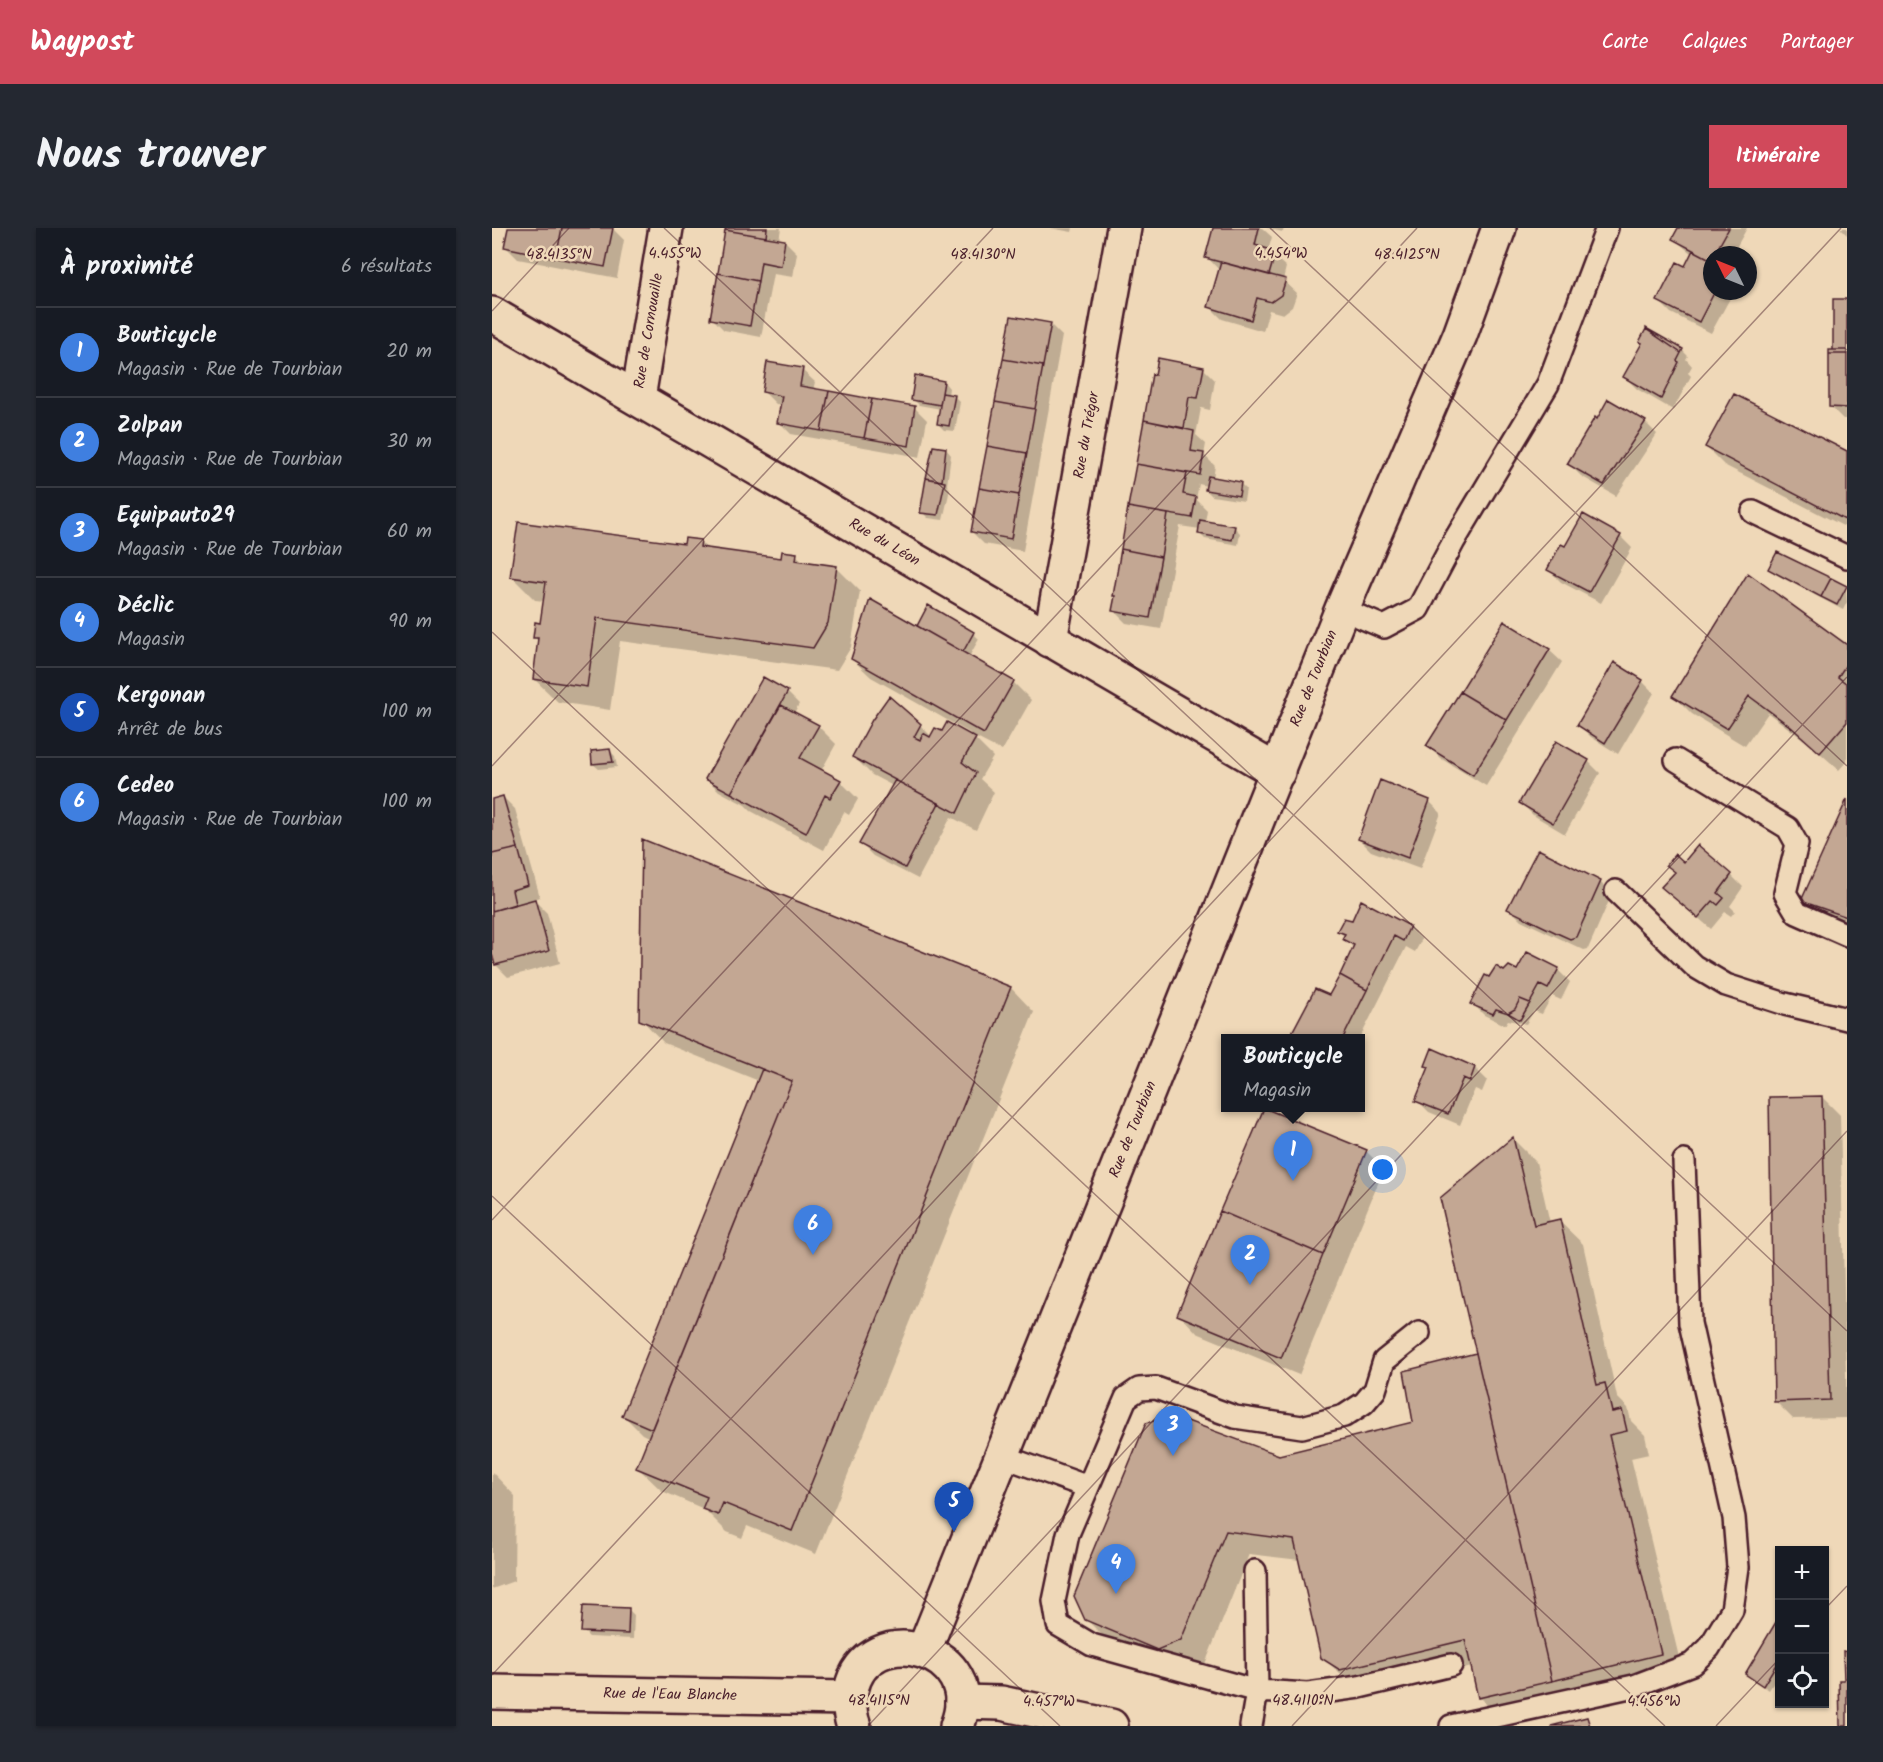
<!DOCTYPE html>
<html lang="fr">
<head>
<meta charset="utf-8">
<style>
	body { margin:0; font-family:Kalam,sans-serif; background:#242831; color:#f1f3f6 }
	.controls { position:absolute; right:18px; bottom:18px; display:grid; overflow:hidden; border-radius:0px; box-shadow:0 2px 4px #0004 }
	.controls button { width:54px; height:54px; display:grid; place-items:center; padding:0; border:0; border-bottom:2px solid #363941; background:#171b24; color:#f1f3f6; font:30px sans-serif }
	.compass { position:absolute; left:1211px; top:18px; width:54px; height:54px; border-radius:50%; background:#171b24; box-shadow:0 2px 4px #0004; rotate:313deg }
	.you { position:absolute; left:891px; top:942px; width:21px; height:21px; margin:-15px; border:4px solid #fff; border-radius:50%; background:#1a73e8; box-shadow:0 0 0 9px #1a73e833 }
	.badge { display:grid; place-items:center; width:39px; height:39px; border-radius:50%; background:#d1495b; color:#fff; font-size:20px; font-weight:700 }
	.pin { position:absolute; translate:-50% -50px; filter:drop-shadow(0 2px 3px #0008) }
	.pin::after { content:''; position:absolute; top:32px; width:21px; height:18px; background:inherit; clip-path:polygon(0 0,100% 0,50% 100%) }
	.popup { position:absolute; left:729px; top:806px; width:144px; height:78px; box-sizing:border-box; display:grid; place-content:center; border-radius:0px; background:#171b24; filter:drop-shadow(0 2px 4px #0005); font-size:20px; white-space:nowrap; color:#9ea1a6 }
	.popup b { font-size:22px; color:#f1f3f6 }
	.popup::after { content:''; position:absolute; left:50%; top:100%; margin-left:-12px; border:12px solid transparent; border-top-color:#171b24 }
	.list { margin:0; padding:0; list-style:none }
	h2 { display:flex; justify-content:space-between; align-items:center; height:78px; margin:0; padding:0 24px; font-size:26px }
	h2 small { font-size:20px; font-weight:400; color:#9ea1a6 }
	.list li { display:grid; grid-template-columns:39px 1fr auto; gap:18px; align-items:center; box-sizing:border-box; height:90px; padding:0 24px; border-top:2px solid #363941 }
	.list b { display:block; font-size:22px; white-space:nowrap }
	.list p { margin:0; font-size:20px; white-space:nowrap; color:#9ea1a6 }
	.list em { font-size:20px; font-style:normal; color:#9ea1a6 }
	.icon { flex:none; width:33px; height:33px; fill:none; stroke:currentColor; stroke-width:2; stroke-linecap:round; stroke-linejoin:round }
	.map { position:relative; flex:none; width:1355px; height:1498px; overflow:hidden; border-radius:0px }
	header { display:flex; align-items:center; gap:36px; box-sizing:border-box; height:84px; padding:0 30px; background:#d1495b; color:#fff }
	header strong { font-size:28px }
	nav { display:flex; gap:33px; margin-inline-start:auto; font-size:21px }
	.intro { display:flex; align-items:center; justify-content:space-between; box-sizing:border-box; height:144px; padding:0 36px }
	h1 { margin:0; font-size:42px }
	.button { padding:15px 27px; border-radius:0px; background:#d1495b; color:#fff; font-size:21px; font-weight:700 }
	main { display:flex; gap:36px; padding:0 36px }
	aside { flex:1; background:#171b24; border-radius:0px; box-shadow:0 2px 4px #0004 }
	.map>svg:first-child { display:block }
	.shadow { fill:#0003 }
	.building { fill:#c3a793; stroke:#4a1f2b; stroke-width:1.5 }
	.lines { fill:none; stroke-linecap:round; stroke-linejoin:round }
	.lane-casing { stroke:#4a1f2b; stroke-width:26 }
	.street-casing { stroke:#4a1f2b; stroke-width:38 }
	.secondary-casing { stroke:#4a1f2b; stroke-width:38 }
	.lane { stroke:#efd8b8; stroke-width:21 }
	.street { stroke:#efd8b8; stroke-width:33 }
	.secondary { stroke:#efd8b8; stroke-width:33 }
	.ticks { fill:none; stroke:#4a1f2b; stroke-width:1.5; stroke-opacity:0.45 }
	.labels { text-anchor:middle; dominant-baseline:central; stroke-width:5; stroke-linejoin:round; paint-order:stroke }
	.street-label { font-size:15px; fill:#4a1f2b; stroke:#efd8b8 }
	.ticks-label { font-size:15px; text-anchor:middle; fill:#4a1f2b; stroke:#efd8b8; stroke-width:5; stroke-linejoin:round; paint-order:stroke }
</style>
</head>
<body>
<header>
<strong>Waypost</strong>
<nav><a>Carte</a><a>Calques</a><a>Partager</a></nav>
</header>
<div class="intro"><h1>Nous trouver</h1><a class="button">Itinéraire</a></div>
<main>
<aside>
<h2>À proximité<small>6 résultats</small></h2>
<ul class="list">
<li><span class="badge" style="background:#3f7fe0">1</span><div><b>Bouticycle</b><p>Magasin · Rue de Tourbian</p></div><em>20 m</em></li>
<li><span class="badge" style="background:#3f7fe0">2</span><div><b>Zolpan</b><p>Magasin · Rue de Tourbian</p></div><em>30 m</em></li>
<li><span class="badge" style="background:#3f7fe0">3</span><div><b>Equipauto29</b><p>Magasin · Rue de Tourbian</p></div><em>60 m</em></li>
<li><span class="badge" style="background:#3f7fe0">4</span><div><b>Déclic</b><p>Magasin</p></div><em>90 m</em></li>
<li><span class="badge" style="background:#1a4fb4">5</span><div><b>Kergonan</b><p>Arrêt de bus</p></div><em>100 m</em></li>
<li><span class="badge" style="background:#3f7fe0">6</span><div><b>Cedeo</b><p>Magasin · Rue de Tourbian</p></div><em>100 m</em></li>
</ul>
</aside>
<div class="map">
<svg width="1355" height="1498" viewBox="0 0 1355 1498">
	<rect width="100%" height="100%" fill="#efd8b8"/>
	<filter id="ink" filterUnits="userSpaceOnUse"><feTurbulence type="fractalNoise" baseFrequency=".0167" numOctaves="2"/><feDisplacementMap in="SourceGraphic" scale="12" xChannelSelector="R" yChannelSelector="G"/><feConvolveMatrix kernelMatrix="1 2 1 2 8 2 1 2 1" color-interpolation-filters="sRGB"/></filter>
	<g filter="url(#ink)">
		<path class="shadow" d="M17,0h103l12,12 -7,38 -99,-19 -12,-12z
			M237,0h52l-2,12 6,1 12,12 -4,24 -20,-3 -12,63 -37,-7 -12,-12z
			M558,0h23l-1,4z
			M723,0h47l10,9 -4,14 18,16 -3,13 14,13 -5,14 -9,7 -14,-4 -6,21 -41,-12 -12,-12 9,-37 -12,-13z
			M774,0h18l-1,4z
			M1188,0h67l-15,27h-20v36h22l-23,42 -40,-20 -12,-12 26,-33 7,-14 -18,-15z
			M1348,0h7v7z
			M1355,73v118h-4l-12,-12 4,-55z
			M558,96l12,12 -39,215 -39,-7 -12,-12z
			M1148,113h26l16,9 6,6 -2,3 6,7 -4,7 3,3 -18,34 -36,-21 -12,-12 18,-33z
			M711,140l12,12 -5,30 -9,-2 -5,27 10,9 -2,11 11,11 -2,13 28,5 5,5 -2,12 -32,-5 -6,-6 1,-4 -8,-2 -3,15 11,11 -2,12 29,5 6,6 -2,12 -33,-6 -6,-6 1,-4 -20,-3 -19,103 -35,-6 -12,-12 3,-13 -3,-3 39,-219z
			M310,142l13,12 -2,8 102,18 12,12 -7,37 -129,-23 -12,-12 3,-17 -6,-1 -12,-12z
			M452,154l5,6 -1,7 6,1 6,6 -5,29 -11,-1 -6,-6 3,-15 -22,-4 -6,-6z
			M1153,194l12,12 -41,62 -35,-20 -12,-12z
			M442,219l12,2 5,6 -4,30 3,4 -7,31 -15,-2 -6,-6z
			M1214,219l141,6v75l-123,-63z
			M1128,308l12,12 -31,55 -40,-21 -12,-12 16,-22z
			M208,314l8,7 75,11 13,-5 9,8 31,4 24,24 -9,56 -14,23 -217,-29 -10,69 -52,-8 -24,-23 5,-37 -5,-5 8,-12 3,-24 -10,-1 -23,-23 173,-31z
			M1285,326l69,34 1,14 -4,8 -68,-36 -5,-5z
			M437,380l44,25 6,6 -10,18 44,25 18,18 -29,51 -31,-16 22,22 -13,22 14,13 -18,38 -25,-13 -33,62 -45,-23 -12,-12 32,-58 -21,-11 -18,-18 66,-32 12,12 11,-4 26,3 1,-3 -99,-56 -19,-18 65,-31z
			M1012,395l45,27 13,12 -76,124 -46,-28 -12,-12z
			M1355,419v114l-8,9 -28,-25 -43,-32 -23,33 -53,-32 -18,-18z
			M1150,453l12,12 -36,61 -27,-17 -12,-12z
			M295,464l12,12 -5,9 24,13 18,18 -15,27 19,10 18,18 -9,16 -5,-3 -20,38 -73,-39 -6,-6 -26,-14 -12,-12z
			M1064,515l32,18 12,12 -35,61 -32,-19 -12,-12z
			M117,522l6,6 2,11 -18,2 -6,-5z
			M11,569l12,12 25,88 -7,2 14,14 13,50 -52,14 -12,-12 -4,-15v-150z
			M937,573l12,12 -21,56 -49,-18 -12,-12z
			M1355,575v125l-26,-10 -18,-18z
			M151,614l368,146 23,24 -218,542 -69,-28 -5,12 -15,-6 -23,-23 -42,-18 -24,-23 12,-30 -8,-4 -18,-18 135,-335 -95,-38 -23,-24z
			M1192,636l47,11 12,12 -13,19 5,5 -4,5 -6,-4 -14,17 -48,-42z
			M1108,654l12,12 -24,55 -4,1 -63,-30 -12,-12z
			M918,699l12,12 -7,13 -9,-5 -46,91h-69l25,-47 14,6 24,-48 -15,-19z
			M1066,742l12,12 -9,18 -9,-4 -10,18 -8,-3 -8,13 -18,-4 -3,5 -21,-10 -12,-12 18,-24 14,-7z
			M934,837l49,3 12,12 -5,12 -7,-3 -15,36 -31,-13 -12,-12 13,-31z
			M1330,869l18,18 7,303 -54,1 -18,-18z
			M1021,911l23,23 14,61 9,-2 24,23 34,153 11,11 3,13 14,14 4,19 -18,4 53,220 -181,43 -24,-24 -7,-30 -108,25 -17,-11 -24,-24 -23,-97 -51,-6 -44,110 -24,8 -71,-29 -24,-24 193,-163 136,-33 63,-69z
			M874,923l18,18 -85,206 -102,-42 -18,-19z
			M0,1244l23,24 -1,85 -22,8z
			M136,1381l6,6 -1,24 -44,-2 -6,-6z
			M1288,1397v48l-11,17 -22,-16z"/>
		<path class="building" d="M16,0h54l-6,30 -52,-11z
			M70,0h51l-8,39 -49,-9z
			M234,0h41l-1,9 -41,-7z
			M721,0h46l-4,17 16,5 4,4 -6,21 -64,-17z
			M1186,0h51l-15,27h-2v5l-40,-21z
			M233,2l60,10 -4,26 -20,-4 -3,19 -40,-8z
			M1201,22l19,10v31h3l-16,31 -42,-21 20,-39 8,4z
			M729,34l65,17 -5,16 -10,7 -14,-4 -6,22 -43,-13z
			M226,45l40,8 -8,45 -40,-7z
			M1341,71h14v51h-14z
			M519,88l40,7 -8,43 -40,-7z
			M1154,101v-1l37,21 -2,4z
			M1154,101l35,24 -4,8 2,1 -18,37 -38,-22 19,-34 -3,-1z
			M1337,122h18v4h-18z
			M1337,126h18v54l-18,-1z
			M666,130l46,9 -6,31 -9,-1 -5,31 -40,-8 8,-46 3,1z
			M511,131l40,7 -8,43 -40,-7z
			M275,134l36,6 -3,18 29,5 -8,40 -44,-8 5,-27 -20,-4z
			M423,147l29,6 -4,24 -29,-5z
			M337,163l43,8 -8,39 -43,-7z
			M450,165l13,2 -6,31 -12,-2z
			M1242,166l113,57v70l-142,-74z
			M380,171l43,7 -6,40 -45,-8z
			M1116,171l38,22 -42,64 -37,-21 28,-47 2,2z
			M503,174l40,7 -8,44 -40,-7z
			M652,192l50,11 -3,20 13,2 -4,22 -64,-11z
			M441,218l13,2 -4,33 -16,-3z
			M495,218l40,7 -8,42 -40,-7z
			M644,236l51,9 -4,21 13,3 -4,21 -64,-11z
			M716,248l33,6 -2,14 -34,-6z
			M434,250l19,4 -7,33 -18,-2z
			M487,260l40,7 -8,44 -40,-7z
			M636,279l40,7 -7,43 -40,-8z
			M1091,286l38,21 -32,57 -42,-22 14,-26 4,2z
			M708,292l35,6 -3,14 -34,-6z
			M26,294l166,22 1,-6 16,2 -1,7 81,11 1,-7 15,2 -1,7 41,6 -9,57 -15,25 -216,-30 -10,69 -54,-8 5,-41h-5l2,-16 5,1 6,-41 -36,-5z
			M629,321l40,8 -11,61 -38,-7 3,-15h-2z
			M1285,324l54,26 -10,19 -53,-28z
			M1256,345l99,72v18l-9,14 9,7v38l-27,31 -29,-26 -42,-31 -22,33 -55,-33z
			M1339,350l16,8 -10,19 -16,-8z
			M378,371l144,82 -30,53 -133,-75z
			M436,377l46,27 -11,20 -46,-26z
			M1012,393l46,28 -43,71 -47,-28z
			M1122,434l29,18 -38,63 -28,-18z
			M271,449l25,14 -57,102 -26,-14z
			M968,464l47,28 -34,55 -47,-29z
			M397,468l32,28 -7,13 6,3 3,-7 7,4 5,-9 7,3 5,-9 29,16 -14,24 14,11 -19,40 -105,-56 20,-37z
			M289,477l38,20 -19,33 41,22 -11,18 -5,-3 -19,38 -75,-40z
			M1064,513l33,19 -36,63 -34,-20z
			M118,521l3,13 -21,2 -1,-13z
			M403,552l44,23 -34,65 -46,-24z
			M888,552l50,20 -22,58 -50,-19z
			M11,568l15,52 -26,6v-55z
			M1355,571v118l-46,-16z
			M150,611l369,148 -219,544 -69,-28 -5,12 -16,-6 5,-12 -71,-29 156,-387 -153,-61z
			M1206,617l34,29 -14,19 6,5 -6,7 -5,-4 -15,17 -37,-31 14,-15 -9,-7 9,-11 9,8z
			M26,620l10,37 -16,5 3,14 -23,7v-57z
			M1046,621l63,32 -25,56 -6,2 -11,-5 -52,-25z
			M43,671l14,52 -54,14 -3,-11v-43z
			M869,672l49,26 -7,15 -9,-5 -27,54 -27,-15 14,-30 -12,-6 3,-5 -8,-3 7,-13 8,2z
			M1035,724l32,16 -11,21 -8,-4 -10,18 -10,-4 -5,10 -7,4 -12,-4 -3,5 -23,-10 15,-29 4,2 7,-11 8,5 5,-5 8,4z
			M848,747l27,15 -24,48h-54l26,-49 14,6z
			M1028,771l10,4 -10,17 -12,-7 7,-4z
			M940,820l43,19 -5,14 -7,-3 -15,36 -33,-13 14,-34 -4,-1z
			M270,841l30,12 -140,348 -30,-13z
			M1330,868l8,304 -56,2 -5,-305z
			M772,880l103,42 -44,105 -103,-44z
			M1021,909l21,88 26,-6 37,166 8,-2 7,29 10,-2 5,21 -18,4 52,219 -109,27 -112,-483z
			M728,983l103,44 -42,103 -104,-43z
			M984,1125l76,328 -74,17 -13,-58 -125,30 -19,-12 -27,-118 -68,-9 -45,109 -24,10 -72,-30 -11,-24 72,-173 28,-7 105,39 134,-33 -9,-51z
			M91,1378l46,2 -1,26 -47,-2z
			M1284,1394l4,2v34l-17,28 -18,-12z
			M1351,1423l4,1v74h-7l-1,-46h5z
			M1095,1489l3,9h-39z"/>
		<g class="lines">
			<g class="lane-casing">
				<path id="lane" d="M1261,284l94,45
					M850,381l42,18 34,-18 36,-68 94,-157 59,-156
					M1184,532l112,68 9,16 -12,49 12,20 50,22
					M1124,663l78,75 32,19 59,19 62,15
					M510,1228l86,31
					M763,1343l2,120 51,3 51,-7 92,-22
					M759,1498l6,-35 -165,-46 -34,-20 -4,-24 14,-67 58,-136 13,-9 17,-1 79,29 67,10 42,-11 20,-13 11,-13 9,-29 35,-28
					M959,1498l183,-40 58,-22 17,-16 23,-38 6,-43 -4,-49 -44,-195 -6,-162"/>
			</g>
			<g class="street-casing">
				<g id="street">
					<path id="s1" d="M0,86l786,458"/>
					<path id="s2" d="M146,170l28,-170"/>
					<path id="s3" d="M558,412l74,-412"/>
				</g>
			</g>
			<g class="secondary-casing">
				<g id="secondary">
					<path id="s4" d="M432,1422l418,-1041 118,-274 39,-107"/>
					<path id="s5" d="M0,1464l358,6"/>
					<path d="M470,1474l39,1 110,23"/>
					<path d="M362,1498c-5,-12 -5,-24 -3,-36 16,-74 137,-42 106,36"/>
				</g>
			</g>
			<use href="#lane" class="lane"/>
			<use href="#street" class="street"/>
			<use href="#secondary" class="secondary"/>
		</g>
	</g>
	<path class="ticks" d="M172,0l1183,1103M778,0l577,538M0,83l77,-83M0,404l1173,1094M0,538l501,-538M0,968l568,530M0,992l925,-992M1332,1382l23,-24M0,1447l1349,-1447M376,1498l979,-1049M800,1498l555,-595M1224,1498l64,-68"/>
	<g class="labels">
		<g class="street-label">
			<text stroke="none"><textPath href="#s2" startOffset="68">Rue de Cornouaille</textPath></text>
			<text stroke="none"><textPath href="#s3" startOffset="208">Rue du Trégor</textPath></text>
			<text stroke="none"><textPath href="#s1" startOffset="454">Rue du Léon</textPath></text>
			<text stroke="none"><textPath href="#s4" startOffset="1047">Rue de Tourbian</textPath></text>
			<text stroke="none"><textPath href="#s4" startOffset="561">Rue de Tourbian</textPath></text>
			<text stroke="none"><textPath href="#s5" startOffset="178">Rue de l'Eau Blanche</textPath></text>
		</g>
	</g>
	<g class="ticks-label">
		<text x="183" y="30">4.455°W</text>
		<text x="789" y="30">4.454°W</text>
		<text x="67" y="31">48.4135°N</text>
		<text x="491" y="31">48.4130°N</text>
		<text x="915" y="31">48.4125°N</text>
		<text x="387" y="1477">48.4115°N</text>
		<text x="811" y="1477">48.4110°N</text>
		<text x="557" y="1478">4.457°W</text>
		<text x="1162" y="1478">4.456°W</text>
	</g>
</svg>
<div class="controls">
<button>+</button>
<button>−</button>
<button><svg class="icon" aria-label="locate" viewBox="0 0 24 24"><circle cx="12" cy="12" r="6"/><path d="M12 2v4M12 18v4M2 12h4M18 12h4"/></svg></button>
</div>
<svg class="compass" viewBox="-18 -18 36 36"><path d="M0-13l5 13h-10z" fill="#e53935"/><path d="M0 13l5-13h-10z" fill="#9ea1a6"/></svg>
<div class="you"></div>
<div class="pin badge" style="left:801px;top:953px;background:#3f7fe0">1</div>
<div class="popup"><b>Bouticycle</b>Magasin</div>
<div class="pin badge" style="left:758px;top:1057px;background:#3f7fe0">2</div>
<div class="pin badge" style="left:681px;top:1228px;background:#3f7fe0">3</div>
<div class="pin badge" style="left:624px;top:1366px;background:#3f7fe0">4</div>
<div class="pin badge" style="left:462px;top:1304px;background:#1a4fb4">5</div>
<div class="pin badge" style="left:321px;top:1027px;background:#3f7fe0">6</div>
</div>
</main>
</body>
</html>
